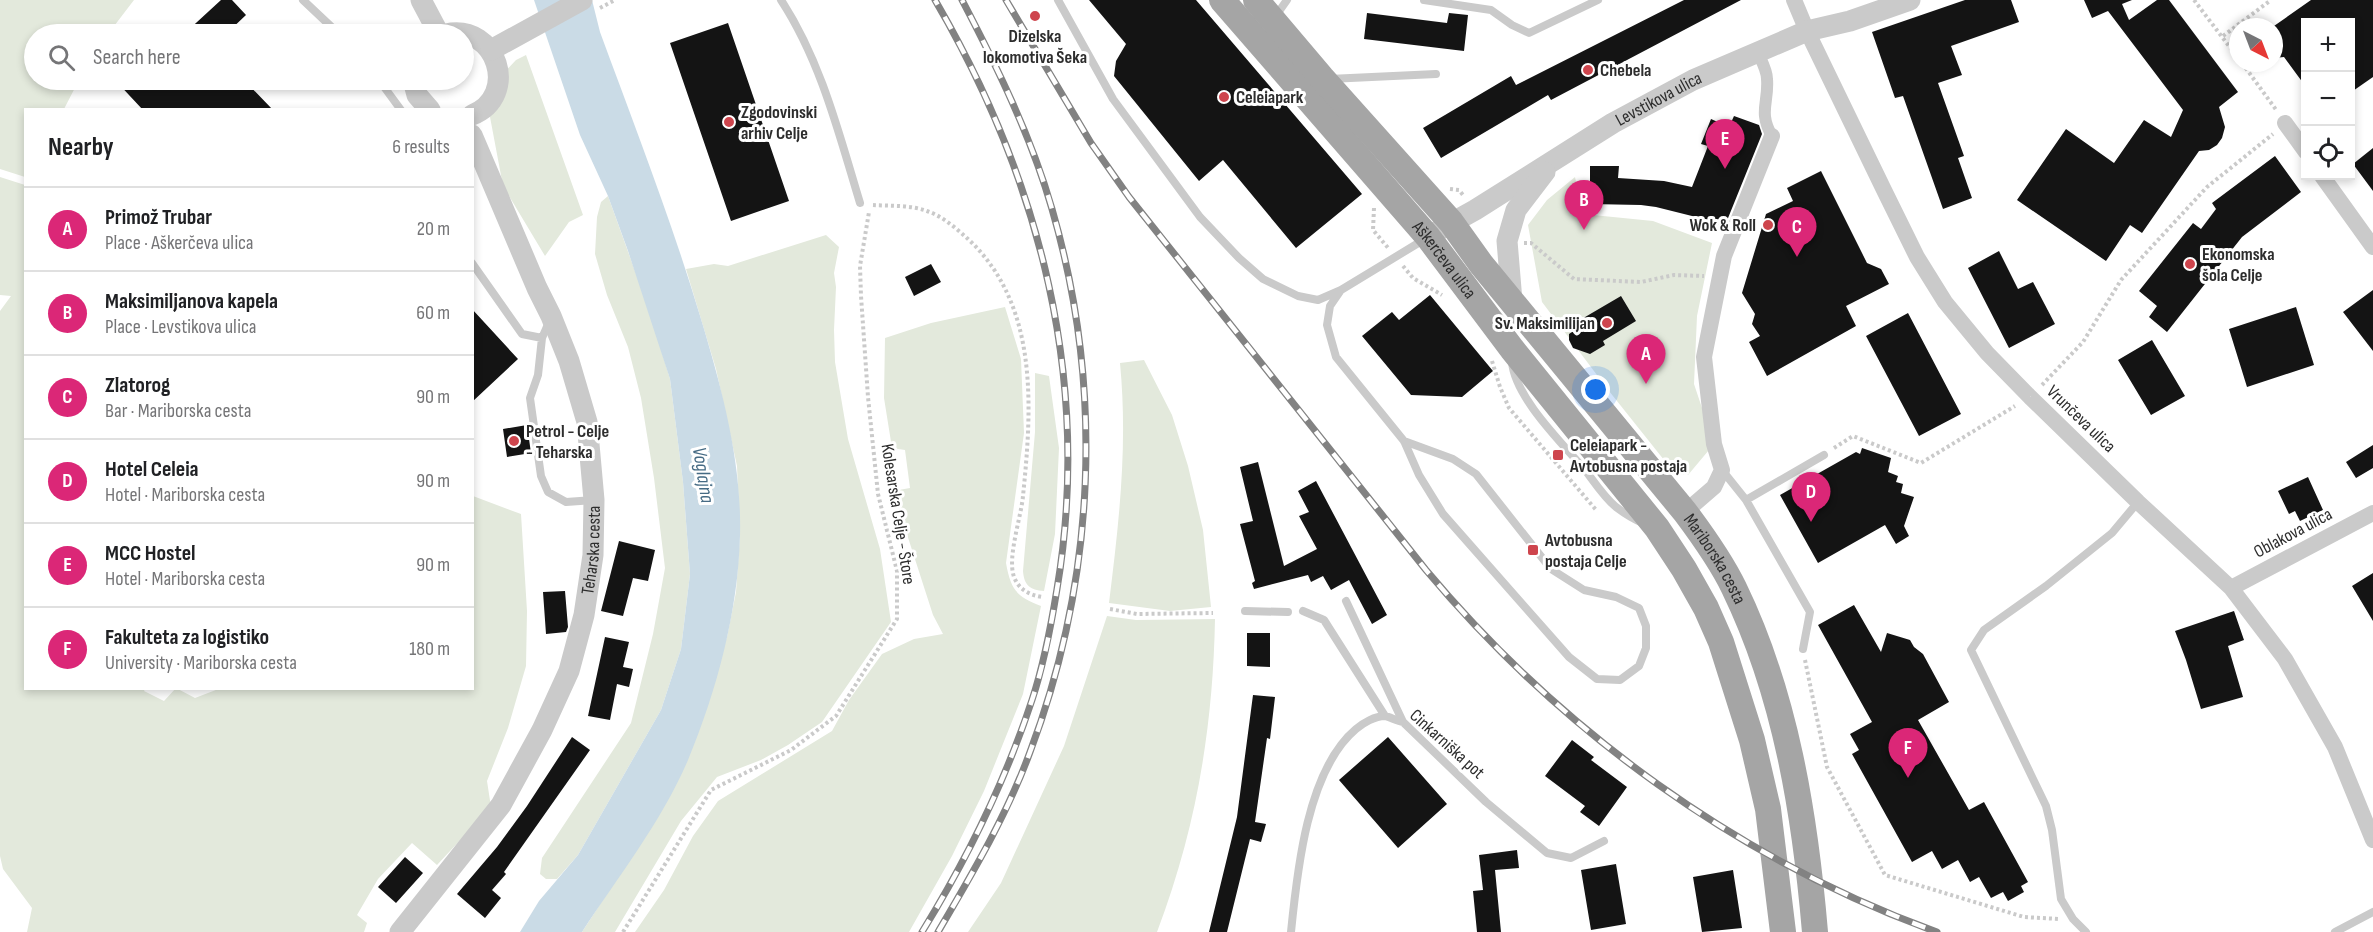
<!DOCTYPE html>
<html lang="en">
<head>
<meta charset="utf-8">
<style>
	body { margin:0; font-family:"Sofia Sans Condensed",sans-serif; background:#f2f2f2; color:#202124 }
	.controls { position:absolute; right:18px; top:18px; display:grid; overflow:hidden; border-radius:0px; box-shadow:0 3px 9px #0003 }
	.controls button { width:54px; height:54px; display:grid; place-items:center; padding:0; border:0; border-bottom:2px solid #e0e0e0; background:#fff; color:#202124; font:30px sans-serif }
	.compass { position:absolute; left:2229px; top:18px; width:54px; height:54px; border-radius:50%; background:#fff; box-shadow:0 3px 9px #0003; rotate:138deg }
	.you { position:absolute; left:1596px; top:390px; width:21px; height:21px; margin:-15px; border:4px solid #fff; border-radius:50%; background:#1a73e8; box-shadow:0 0 0 9px #1a73e833 }
	.badge { display:grid; place-items:center; width:39px; height:39px; border-radius:50%; background:#db2777; color:#fff; font-size:20px; font-weight:700 }
	.pin { position:absolute; translate:-50% -50px; filter:drop-shadow(0 2px 3px #0008) }
	.pin::after { content:''; position:absolute; top:32px; width:21px; height:18px; background:inherit; clip-path:polygon(0 0,100% 0,50% 100%) }
	.list { margin:0; padding:0; list-style:none }
	h2 { display:flex; justify-content:space-between; align-items:center; height:78px; margin:0; padding:0 24px; font-size:26px }
	h2 small { font-size:20px; font-weight:400; color:#757577 }
	.list li { display:grid; grid-template-columns:39px 1fr auto; gap:18px; align-items:center; box-sizing:border-box; height:84px; padding:0 24px; border-top:2px solid #e0e0e0 }
	.list b { display:block; font-size:22px; white-space:nowrap }
	.list p { margin:0; font-size:20px; white-space:nowrap; color:#757577 }
	.list em { font-size:20px; font-style:normal; color:#757577 }
	.icon { flex:none; width:33px; height:33px; fill:none; stroke:currentColor; stroke-width:2; stroke-linecap:round; stroke-linejoin:round }
	.map { position:relative; flex:none; width:2373px; height:932px; overflow:hidden }
	.search { position:absolute; background:#fff; box-shadow:0 3px 9px #0003; left:24px; top:24px; width:450px; height:66px; display:flex; align-items:center; gap:15px; box-sizing:border-box; padding:0 21px; border-radius:33px; color:#757577; font-size:22px }
	.panel { position:absolute; background:#fff; box-shadow:0 3px 9px #0003; left:24px; top:108px; width:450px; height:582px; border-radius:0px }
	.map>svg:first-child { display:block }
	.green { fill:#e3e9dc }
	.water { fill:#cadbe6 }
	.building { fill:#141414 }
	.lines { fill:none; stroke-linecap:round; stroke-linejoin:round }
	.path { stroke:#cacaca; stroke-width:4; stroke-dasharray:3 3; stroke-linecap:butt }
	.service { stroke:#cacaca; stroke-width:8 }
	.pedestrian { stroke:#cacaca; stroke-width:12 }
	.minor { stroke:#cacaca; stroke-width:16 }
	.tertiary { stroke:#cacaca; stroke-width:21 }
	.primary { stroke:#a5a5a5; stroke-width:26 }
	.rail-casing { stroke:#828282; stroke-width:7 }
	.rail { stroke:#fff; stroke-width:4.5; stroke-dasharray:14; stroke-linecap:butt }
	.poi-dot { fill:#ce454d; stroke:#fff; stroke-width:2 }
	.labels { text-anchor:middle; dominant-baseline:central; stroke-width:6; stroke-linejoin:round; paint-order:stroke }
	.poi-label { font-size:18px; font-weight:bold; fill:#2d2d2d; stroke:#fff; text-anchor:start }
	.street-label { font-size:18px; fill:#2d2d2d; stroke:#fff }
	.water-label { font-size:20px; font-style:italic; fill:#466b84; stroke:#fff }
</style>
</head>
<body>
<div class="map">
<svg width="2373" height="932" viewBox="0 0 2373 932">
	<rect width="100%" height="100%" fill="#fff"/>
	<path class="green" d="M0,0h134l-26,34h-74v46h45l-15,29 -38,1 -1,67 -25,-8z
		M526,55l57,160 -14,7 -24,34 -42,-70 -16,-85 12,-23 17,-18z
		M0,177l25,8 1,503 119,1 -1,2 20,10 12,-13 19,10 26,-10h251l1,-192 48,18 6,97 -1,55 -18,62 -21,53 4,26 -54,58 -25,-22 -34,36 -21,36 10,8 -3,9h-337l5,-24 -29,-39 -3,-13v-545l11,-15 -11,-1z
		M1575,177l8,37 70,7 59,22 -15,73 -3,68 20,60 -26,31h-12l-67,-84 -67,-89 -14,-77 19,-25z
		M608,196l41,114 21,69 13,103 7,92 -9,75 -20,61 -83,145 -21,24h-11l-6,-5 2,-16 89,-135 22,-89 12,-66 -11,-90 -13,-80 -13,-51 -21,-52 -12,-41 2,-37 4,-15z
		M826,235l13,12 -5,26 2,14 -2,43 1,32 13,77 32,110 11,73 -69,100 -34,23 -27,15 -44,17 -36,44 -66,111h-33l77,-118 68,-177 9,-45 4,-57 -3,-69 -21,-97 -30,-100 28,-5 14,2z
		M1005,307l16,52 3,74 -18,130c5,27 10,33 35,43l-18,88 -39,97 -32,65 -43,76h-274l29,-42 29,-54 25,-35 114,-70 17,-31 33,-46 32,-15 29,-5 -10,-19 -40,-124 17,-3 -5,-38 -13,-2 -8,-50 1,-60 46,-15z
		M1144,360l28,55 16,51 15,64 8,77 -41,4 -61,-8c10,-81 19,-157 11,-240z
		M1035,373l14,3 10,72 -4,86 -11,57c-14,-1 -20,-6 -21,-20l12,-139z
		M1107,616l29,4 79,-1c-2,110 -19,210 -58,313h-189l33,-49 63,-137z"/>
	<path class="water" d="M534,0h58l8,32c35,95 72,190 101,287 21,70 41,143 39,217 -2,76 -23,154 -52,224 -26,61 -70,117 -106,172h-62l19,-31 39,-46 83,-145 20,-61 9,-75 -7,-92 -13,-103 -42,-128 -20,-55 -28,-61z"/>
	<path class="building" d="M221,0h11l14,15 -20,19h-42z
		M1089,0h107l166,194 -66,54 -73,-88 -24,21 -85,-105 2,-15 10,-17z
		M1684,0h57l-190,100 -3,-5 -107,63 -18,-30 88,-52 5,9z
		M1965,0h46l8,22 -68,24 11,29 -24,8 26,73 -6,2 14,40 -29,11 -40,-113 -8,2 -23,-66z
		M2084,0h48l-10,4 7,16 28,-20h12l69,92 -19,15 6,20 -3,11 -5,7 -8,5 -10,1 -57,82 -12,-8 -24,36 -89,-61 49,-71 48,34 30,-43 27,17 12,-27 -75,-99 -16,7z
		M2311,0h62v77l-23,16v-71h-44v65l-22,-30 -10,1v-32z
		M1367,13l80,10 2,-10 19,2 -4,36 -100,-12z
		M728,23l61,178 -58,20 -61,-178z
		M115,80h129l29,30h-130z
		M1734,116l25,9 3,9 -38,94 -32,-12 -36,-9 -15,-2 -51,-1v-38h29l-1,12 46,3 28,6 16,-41 -7,-2 10,-25 18,8z
		M2373,148v43l-20,-27z
		M2275,156l26,36 -59,45 -75,95 -18,-15 8,-11 -18,-15 54,-68 8,6 15,-20 -4,-6z
		M1821,171l46,92 14,6 8,15 -43,22 10,20 -89,50 -18,-34 11,-6 -8,-12 3,-10 -13,-21 24,-79 27,-13 -6,-13z
		M1999,251l19,38 15,-7 22,42 -46,24 -41,-80z
		M931,264l10,18 -27,14 -9,-19z
		M2373,290v61l-30,-39z
		M1430,295l63,76 -31,26 -51,-2 -49,-59 30,-24 7,8z
		M1621,296l15,25 -33,20 2,4 -15,9 -17,-6 -4,-8v-6l14,-9 -3,-5z
		M2296,307l18,58 -67,22 -18,-58z
		M472,309l46,50 -46,43z
		M1908,313l53,101 -42,22 -53,-100z
		M2152,340l33,56 -34,19 -33,-55z
		M527,425l4,28 -24,4 -4,-28z
		M2373,445v23l-17,10 -10,-16z
		M1862,448l29,10 -3,14 10,4 -2,6 7,2 -2,9 13,4 -10,29 5,10 -13,8 -11,-19 -67,38 -38,-68 76,-43 4,2z
		M1258,462l26,104 33,-17 -18,-33 10,-4 -11,-21 18,-10 71,134 -15,9 -23,-44 -18,10 -8,-14 -12,6 -3,-7 -54,14 -2,-6 3,-2 -15,-57 13,-3 -13,-54z
		M2308,477l15,33 -23,11 -5,-10 -6,3 -11,-23z
		M619,541l36,9 -7,31 -15,-3 -10,38 -22,-5z
		M2373,573v48l-21,-35z
		M565,591l3,36 -2,5 -20,2 -3,-42z
		M1854,605l27,47 6,-19 23,7 4,7 9,7 26,48 -31,18 51,90 15,-8 44,80 -7,4 3,6 -16,9 -5,-9 -12,6 -12,-21 -9,5 -12,-22 -16,9 -10,-18 -20,11 -60,-108 7,-4 -9,-16 22,-12 -54,-97z
		M2234,611l10,29 -16,6 15,51 -42,12 -15,-49 -11,-29z
		M1247,633h23v34l-23,-1z
		M605,637l24,5 -6,25 10,2 -4,18 -12,-3 -7,36 -22,-4z
		M1253,695l22,2 -5,42 -3,-1 -12,84 11,2 -5,18 -11,-3 -23,93h-18l28,-115z
		M572,737l18,13 -86,122 2,2 -14,16 9,8 -16,20 -28,-24 40,-47 30,-41z
		M1388,737l59,67 -49,44 -59,-68z
		M1572,740l22,17 -3,3 36,27 -28,39 -19,-14 5,-6 -40,-30z
		M1517,850l2,18 -24,2 6,62h-24l-4,-41 10,-1 -4,-35z
		M405,857l18,16 -27,30 -18,-16z
		M1616,864l10,60 -35,6 -10,-60z
		M1733,870l9,58 -40,4 -9,-55z"/>
	<g class="lines">
		<path class="path" d="M2194,0l44,58
			M600,8l15,-8
			M2223,36l48,-36
			M2242,63l35,48
			M1450,189l9,1 4,5
			M873,205c17,1 38,0 54,6 15,5 29,17 41,28 71,66 64,168 55,257 -2,22 -16,61 -9,81 5,13 16,18 28,20
			M1374,208l-1,22 16,19
			M1524,243h7l43,36 67,3 33,-7 30,1
			M1403,266l10,12 29,17
			M1492,361l8,26 9,21 88,103
			M2042,385l41,-43 38,-62 86,-93 66,-53
			M1834,448l19,-12 68,27 94,-57
			M1110,609l27,5 76,-1
			M1805,660l22,107 58,108 139,42 36,2
			M623,932l88,-142 80,-40 45,-34 61,-97v-48l-19,-77 -10,-97 -7,-101 -1,-30 9,-54"/>
		<path class="service" d="M303,0l36,34
			M781,0c40,61 58,134 79,203
			M1058,0l55,99 87,118 39,41 24,21 35,17 20,4 23,-10 84,-51
			M1424,0l67,10 21,15 17,8 69,-33
			M1275,17l12,-17
			M1329,79l107,-5
			M379,80l22,30
			M472,263l50,71 20,4
			M1341,290l-11,16 -3,19 9,32 68,84 15,34 24,39 126,143 28,22 23,1 19,-14 7,-18v-22l-7,-18 -23,-11 -32,-7 -33,-21 -75,-95 -23,-15 -49,-18
			M549,322l-7,16 -4,37 -8,23 11,78 7,16 18,10 28,-2
			M1512,362c3,36 51,82 74,109 9,12 18,26 30,36 8,6 17,12 27,16
			M1722,470l24,30 64,112 -7,37
			M1746,500l78,-45
			M1346,601l57,121
			M1245,611l43,1
			M1303,611l21,9 61,96
			M1291,932c6,-60 16,-162 65,-203 7,-6 19,-13 29,-13 5,1 12,5 18,6l83,80 61,51 24,5 33,-17
			M2086,932l-13,-13 -12,-20 -9,-69 -6,-24 -75,-156 13,-20 62,-44 66,-53 26,-31
			M2335,932l38,-20"/>
		<path class="pedestrian" d="M1757,51c4,9 10,19 10,28 2,23 -9,33 5,57"/>
		<path class="minor" d="M1794,0l13,31 76,157 34,69 28,45 42,51 43,44 108,105 93,86 54,71 50,88 38,93
			M2285,123l21,29
			M2322,176l51,71
			M1685,512l29,-25 8,-17 -8,-26 -10,-87 20,-101 48,-120
			M2231,588l142,-75"/>
		<g class="tertiary">
			<path d="M421,0l18,34"/>
			<path d="M446,34c51,-11 74,62 26,81"/>
			<path d="M491,50l91,-50"/>
			<path d="M413,80l4,15 13,15"/>
			<path id="s1" d="M1439,230l36,-20 138,-87 80,-43 114,-49 43,-10 60,-21"/>
			<path d="M1512,301l-5,-60 9,-31 29,-38"/>
			<path id="s2" d="M400,932l101,-127 41,-75 27,-59 15,-56 9,-60 1,-55 -7,-78 -18,-61 -18,-45 -14,-28 -65,-153"/>
		</g>
		<g class="primary">
			<path id="s3" d="M1222,0l206,237 84,112 145,179 27,41 22,39 15,34 31,98 16,69 15,123"/>
			<path id="s4" d="M1256,0l66,78 129,144 30,42 204,248c18,24 36,49 49,76 52,107 71,227 81,344"/>
		</g>
		<g class="rail-casing">
			<path id="rail" d="M1006,0l85,143 38,54 297,373c135,161 313,290 511,362
				M922,932c45,-73 83,-150 110,-232 12,-36 19,-74 25,-111 35,-208 -17,-409 -122,-589
				M938,932c34,-58 69,-117 92,-180 66,-175 74,-364 22,-543 -21,-73 -55,-142 -90,-209"/>
		</g>
		<use href="#rail" class="rail"/>
	</g>
	<g class="poi-dot">
		<circle cx="1035" cy="16" r="6"/>
		<circle cx="1588" cy="70" r="6"/>
		<circle cx="1224" cy="97" r="6"/>
		<circle cx="729" cy="122" r="6"/>
		<circle cx="1768" cy="225" r="6"/>
		<circle cx="2190" cy="264" r="6"/>
		<circle cx="1607" cy="323" r="6"/>
		<circle cx="514" cy="441" r="6"/>
		<rect x="1552" y="449" width="12" height="12" rx="3"/>
		<rect x="1527" y="544" width="12" height="12" rx="3"/>
	</g>
	<g class="labels">
		<g class="poi-label">
			<text x="1035" y="36" text-anchor="middle">Dizelska<tspan x="1035" dy="21">lokomotiva Šeka</tspan></text>
			<text x="1600" y="70">Chebela</text>
			<text x="1236" y="97">Celeiapark</text>
			<text x="741" y="112">Zgodovinski<tspan x="741" dy="21">arhiv Celje</tspan></text>
			<text x="1756" y="225" text-anchor="end">Wok &amp; Roll</text>
			<text x="2202" y="254">Ekonomska<tspan x="2202" dy="21">šola Celje</tspan></text>
			<text x="1595" y="323" text-anchor="end">Sv. Maksimilijan</text>
			<text x="526" y="431">Petrol - Celje<tspan x="526" dy="21">- Teharska</tspan></text>
			<text x="1570" y="445">Celeiapark -<tspan x="1570" dy="21">Avtobusna postaja</tspan></text>
			<text x="1545" y="540">Avtobusna<tspan x="1545" dy="21">postaja Celje</tspan></text>
		</g>
		<g class="street-label">
			<text stroke="none"><textPath href="#s1" startOffset="256">Levstikova ulica</textPath></text>
			<text stroke="none"><textPath href="#s3" startOffset="342">Aškerčeva ulica</textPath></text>
			<text transform="translate(2081 419) rotate(44)">Vrunčeva ulica</text>
			<text transform="translate(898 514) rotate(81)">Kolesarska Celje - Štore</text>
			<text transform="translate(2293 533) rotate(-28)">Oblakova ulica</text>
			<text stroke="none"><textPath href="#s2" startOffset="436">Teharska cesta</textPath></text>
			<text stroke="none"><textPath href="#s4" startOffset="724">Mariborska cesta</textPath></text>
			<text transform="translate(1447 744) rotate(42)">Cinkarniška pot</text>
		</g>
		<g class="water-label">
			<text transform="translate(703 475) rotate(81)">Voglajna</text>
		</g>
	</g>
</svg>
<div class="controls">
<button>+</button>
<button>−</button>
<button><svg class="icon" aria-label="locate" viewBox="0 0 24 24"><circle cx="12" cy="12" r="6"/><path d="M12 2v4M12 18v4M2 12h4M18 12h4"/></svg></button>
</div>
<svg class="compass" viewBox="-18 -18 36 36"><path d="M0-13l5 13h-10z" fill="#e53935"/><path d="M0 13l5-13h-10z" fill="#757577"/></svg>
<div class="you"></div>
<div class="pin badge" style="left:1646px;top:384px">A</div>
<div class="pin badge" style="left:1584px;top:230px">B</div>
<div class="pin badge" style="left:1797px;top:257px">C</div>
<div class="pin badge" style="left:1811px;top:522px">D</div>
<div class="pin badge" style="left:1725px;top:169px">E</div>
<div class="pin badge" style="left:1908px;top:778px">F</div>
<div class="search"><svg class="icon" aria-label="search" viewBox="0 0 24 24"><circle cx="10" cy="10" r="6"/><path d="M15 15l6 6"/></svg>Search here</div>
<section class="panel">
<h2>Nearby<small>6 results</small></h2>
<ul class="list">
<li><span class="badge">A</span><div><b>Primož Trubar</b><p>Place · Aškerčeva ulica</p></div><em>20 m</em></li>
<li><span class="badge">B</span><div><b>Maksimiljanova kapela</b><p>Place · Levstikova ulica</p></div><em>60 m</em></li>
<li><span class="badge">C</span><div><b>Zlatorog</b><p>Bar · Mariborska cesta</p></div><em>90 m</em></li>
<li><span class="badge">D</span><div><b>Hotel Celeia</b><p>Hotel · Mariborska cesta</p></div><em>90 m</em></li>
<li><span class="badge">E</span><div><b>MCC Hostel</b><p>Hotel · Mariborska cesta</p></div><em>90 m</em></li>
<li><span class="badge">F</span><div><b>Fakulteta za logistiko</b><p>University · Mariborska cesta</p></div><em>180 m</em></li>
</ul>
</section>
</div>
</body>
</html>
